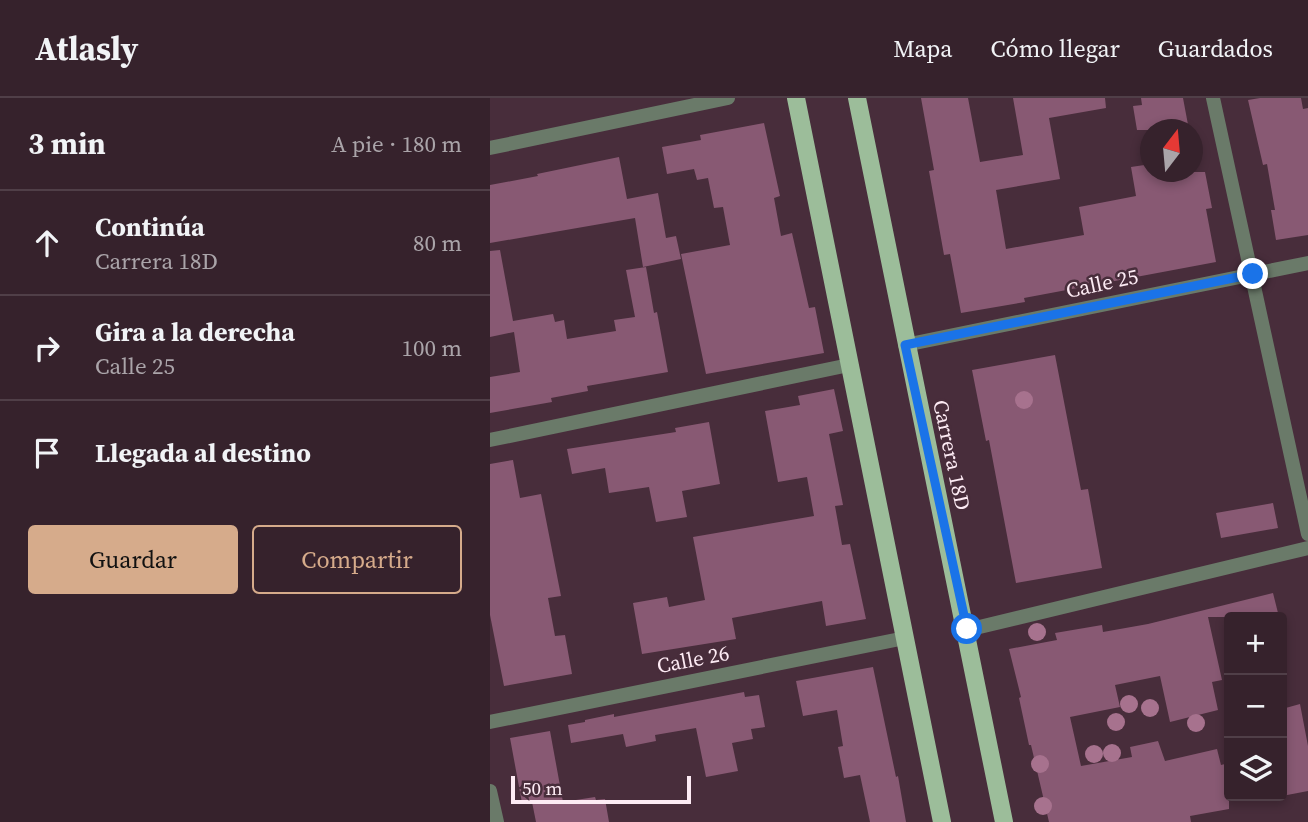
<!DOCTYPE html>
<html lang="es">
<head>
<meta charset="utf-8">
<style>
	body { margin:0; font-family:"Source Serif 4",serif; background:#3d2a34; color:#f1f3f6 }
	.controls { position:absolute; right:21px; bottom:21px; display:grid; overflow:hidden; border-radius:7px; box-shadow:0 4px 10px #0003 }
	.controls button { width:63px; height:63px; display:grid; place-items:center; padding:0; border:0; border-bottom:2px solid #503f48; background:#36222c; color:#f1f3f6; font:35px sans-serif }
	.compass { position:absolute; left:650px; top:21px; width:63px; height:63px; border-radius:50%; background:#36222c; box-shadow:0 4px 10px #0003; rotate:16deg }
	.scale { position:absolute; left:21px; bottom:18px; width:180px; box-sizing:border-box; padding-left:7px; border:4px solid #fdebf4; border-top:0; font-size:19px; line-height:24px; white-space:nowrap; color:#fdebf4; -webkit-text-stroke:5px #482d3b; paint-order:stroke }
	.stop { position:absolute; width:21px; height:21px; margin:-16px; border:5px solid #1a73e8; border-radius:50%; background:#fff }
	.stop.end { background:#1a73e8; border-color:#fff; box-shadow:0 2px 7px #0008 }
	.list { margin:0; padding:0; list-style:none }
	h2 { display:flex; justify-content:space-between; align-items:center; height:91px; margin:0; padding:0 28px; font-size:30px }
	h2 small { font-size:23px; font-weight:400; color:#aaa4a9 }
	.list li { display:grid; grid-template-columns:46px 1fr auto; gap:21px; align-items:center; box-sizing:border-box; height:105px; padding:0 28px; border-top:2px solid #503f48 }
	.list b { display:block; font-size:26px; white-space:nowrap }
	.list p { margin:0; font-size:23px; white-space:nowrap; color:#aaa4a9 }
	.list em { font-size:23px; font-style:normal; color:#aaa4a9 }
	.actions { display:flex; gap:14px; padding:21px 28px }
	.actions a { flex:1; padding:16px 0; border:2px solid #d6ab8b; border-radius:7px; text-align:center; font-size:24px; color:#d6ab8b }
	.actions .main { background:#d6ab8b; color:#111 }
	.icon { flex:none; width:38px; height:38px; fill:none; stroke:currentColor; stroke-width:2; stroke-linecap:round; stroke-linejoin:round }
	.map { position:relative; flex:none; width:818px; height:724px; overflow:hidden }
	header { display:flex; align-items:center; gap:42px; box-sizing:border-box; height:98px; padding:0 35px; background:#36222c; border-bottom:2px solid #503f48 }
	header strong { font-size:33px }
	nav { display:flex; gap:38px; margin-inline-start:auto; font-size:24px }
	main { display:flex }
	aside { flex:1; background:#36222c }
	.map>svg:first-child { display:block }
	.building { fill:#885973 }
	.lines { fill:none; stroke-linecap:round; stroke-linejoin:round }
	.street { stroke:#6a7a69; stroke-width:14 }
	.primary { stroke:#9cbd9a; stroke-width:18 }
	.tree { fill:#a7728e }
	.route { stroke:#1a73e8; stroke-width:9 }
	.labels { text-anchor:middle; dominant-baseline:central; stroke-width:5; stroke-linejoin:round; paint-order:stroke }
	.street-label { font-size:21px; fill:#fdebf4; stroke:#482d3b }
</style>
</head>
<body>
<header>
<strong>Atlasly</strong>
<nav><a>Mapa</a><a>Cómo llegar</a><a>Guardados</a></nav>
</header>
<main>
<aside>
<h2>3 min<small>A pie · 180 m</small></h2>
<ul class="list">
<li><svg class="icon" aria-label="ahead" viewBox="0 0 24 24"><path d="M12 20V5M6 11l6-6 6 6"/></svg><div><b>Continúa</b><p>Carrera 18D</p></div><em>80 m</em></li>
<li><svg class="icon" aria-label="right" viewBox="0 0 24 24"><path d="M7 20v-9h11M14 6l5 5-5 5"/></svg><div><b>Gira a la derecha</b><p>Calle 25</p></div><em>100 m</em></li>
<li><svg class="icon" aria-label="arrive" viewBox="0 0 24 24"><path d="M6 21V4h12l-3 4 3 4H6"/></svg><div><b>Llegada al destino</b></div></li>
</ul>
<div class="actions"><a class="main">Guardar</a><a>Compartir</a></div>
</aside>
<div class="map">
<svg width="818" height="724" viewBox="0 0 818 724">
	<rect width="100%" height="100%" fill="#482d3b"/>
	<path class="building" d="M431,0h47l12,64 43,-7 -10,-57h92l1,10 -57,10 11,61 -64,11 10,59 78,-14 -5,-28 57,-11 -5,-29 20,-3v8h54l7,36 -6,1 10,53 -192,36 1,4 -64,11 -11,-59 -6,1 -15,-84 5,-1z
		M651,0h42l6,32h-52l-4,-24 9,-1z
		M770,0h41l2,11 5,-1v127l-32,5 -5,-30h4l-8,-46 -4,1 -15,-65z
		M274,25l16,73 -6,2 7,38 11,-3 17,75 6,-1 9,46 -118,21 -25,-120 49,-9 -7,-38 -9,1 -6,-30 -11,2 -3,-11 -27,5 -5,-27 39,-7 -1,-5z
		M129,59l8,42 31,-6 8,45 10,-2 5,23 -38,8 -8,-49 -145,25v-58l48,-9 -1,-2z
		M10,152l13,71 40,-7 2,8 9,-2 3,19 49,-8 -2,-11 21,-3 -9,-47 20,-3 8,46 3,-1 11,60 -81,14 1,5 -37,7 1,4 -62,11v-36l30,-5 -6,-40 -24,5v-86z
		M565,257l26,135 7,-1 14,79 -86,15 -27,-143 -3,1 -14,-71z
		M344,291l9,42 -14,3 14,71 -8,1 7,39 8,-1 16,75 -40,7 -4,-25 -90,17 4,21 -94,15 -9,-51 34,-6 2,10 36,-7 -12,-63 121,-21 -7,-39 -29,5 -13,-71 35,-6 -2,-9z
		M219,324l11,62 -38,7 5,26 -31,5 -7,-35 -40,6 -4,-25 -33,6 -5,-25 109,-17 -1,-4z
		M23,362l7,38 21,-4 20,102 -13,2 7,38 10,-1 7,39 -68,12 -14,-71v-151z
		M783,405l5,25 -57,10 -5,-25z
		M783,495l6,24h-71l14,63 -10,2 6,28 -48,12 -10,-46 -45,9 5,22 -50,10 11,49 51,-9 -2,-10 28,-6 7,20 52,-12 4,16 8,-2v46l-39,7 1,6h-142l-18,-77h-2l-10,-47 2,-1 -12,-48 48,-9 -2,-7 47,-8 1,7 45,-8z
		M383,569l23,110 2,-1 8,46h-36l-10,-47 -16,3 -6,-31 5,-1 -6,-36 -34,6 -7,-35z
		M254,594l1,5 14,-2 6,32 -14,2 2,10 -21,4 6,28 -32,6 -10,-49 -41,7 1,6 -30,6 -3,-13 -52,9 -3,-18 17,-3v-2l29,-6v3z
		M810,606l8,42v45l-26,5v-87z
		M60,633l13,71 32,-5 1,3 9,-1 4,23h-73l-4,-20 -10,1 -12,-65z"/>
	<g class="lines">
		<path class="street" d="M723,0l95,436
			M0,50l238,-50
			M415,247l403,-82
			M0,342l359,-75
			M477,532l341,-82
			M0,624l415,-84
			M0,693l7,31"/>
		<path class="primary" d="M306,0l146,724
			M367,0c47,242 100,482 147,724"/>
	</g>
	<g class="tree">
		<circle cx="534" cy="302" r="9"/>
		<circle cx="547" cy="534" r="9"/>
		<circle cx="639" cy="606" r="9"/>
		<circle cx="660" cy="610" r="9"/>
		<circle cx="626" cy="624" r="9"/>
		<circle cx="706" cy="625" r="9"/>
		<circle cx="622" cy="655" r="9"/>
		<circle cx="604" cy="656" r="9"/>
		<circle cx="550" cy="666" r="9"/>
		<circle cx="553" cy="708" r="9"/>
	</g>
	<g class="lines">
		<path class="route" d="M477,531l-62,-284 348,-71"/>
	</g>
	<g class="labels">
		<g class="street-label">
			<text transform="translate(612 185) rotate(-12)">Calle 25</text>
			<text transform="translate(462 357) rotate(78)">Carrera 18D</text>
			<text transform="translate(203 561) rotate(-11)">Calle 26</text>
		</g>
	</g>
</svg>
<div class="controls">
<button>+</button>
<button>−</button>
<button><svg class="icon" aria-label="layers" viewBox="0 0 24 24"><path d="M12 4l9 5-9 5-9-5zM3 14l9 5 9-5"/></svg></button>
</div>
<svg class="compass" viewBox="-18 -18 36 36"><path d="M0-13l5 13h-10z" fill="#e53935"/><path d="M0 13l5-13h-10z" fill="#aaa4a9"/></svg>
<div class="scale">50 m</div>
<div class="stop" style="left:477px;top:531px"></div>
<div class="stop end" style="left:763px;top:176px"></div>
</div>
</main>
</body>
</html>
